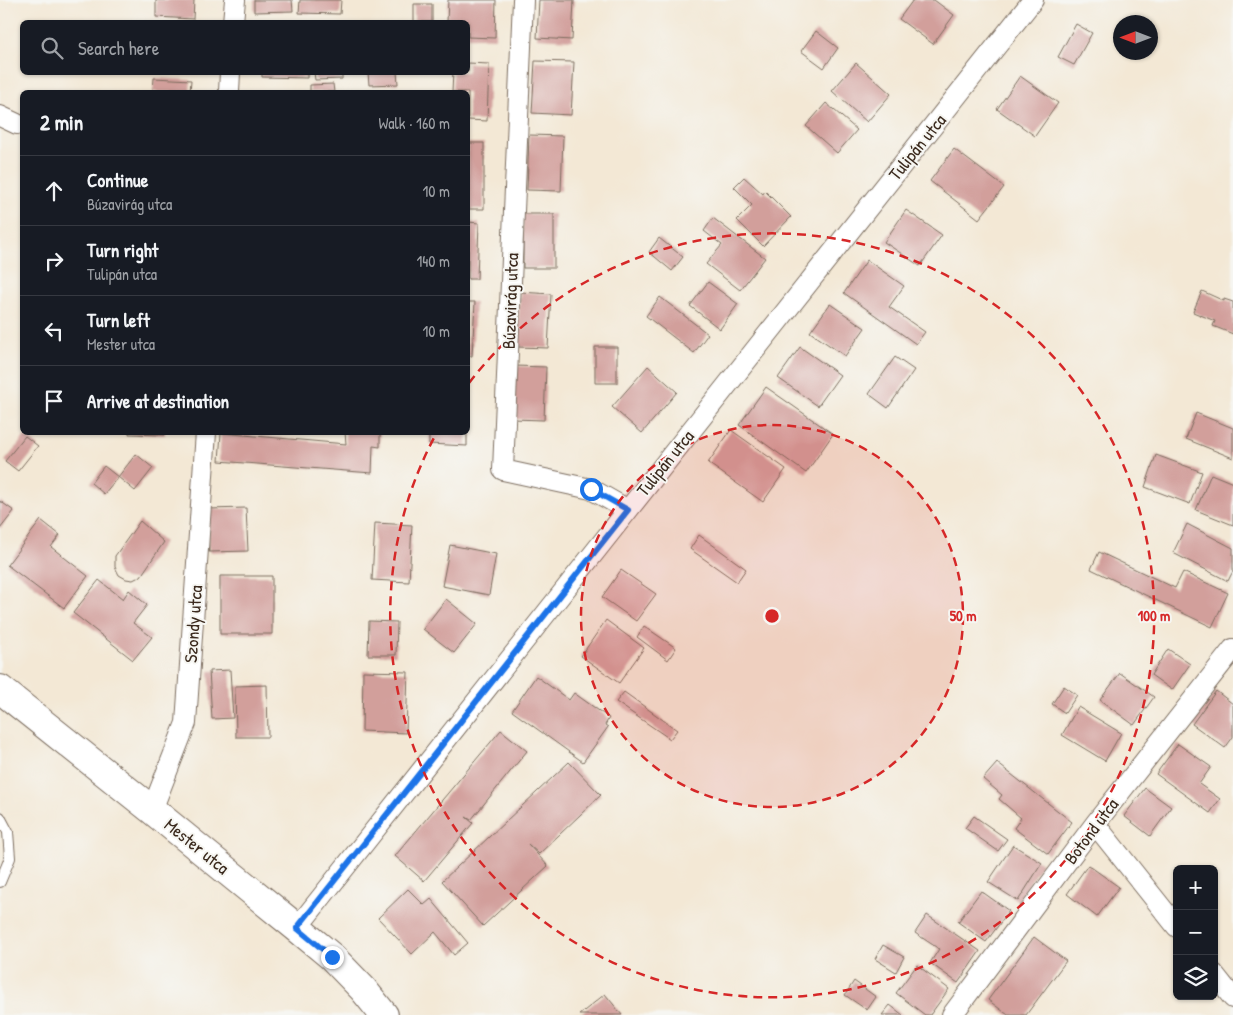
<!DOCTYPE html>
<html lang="en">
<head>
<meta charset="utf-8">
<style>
	body { margin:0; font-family:"Patrick Hand",sans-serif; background:#242831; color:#f1f3f6 }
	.controls { position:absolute; right:15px; bottom:15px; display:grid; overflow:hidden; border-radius:8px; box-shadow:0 1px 4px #0004 }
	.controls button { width:45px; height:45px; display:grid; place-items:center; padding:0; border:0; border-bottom:1px solid #363941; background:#171b24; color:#f1f3f6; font:25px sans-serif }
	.compass { position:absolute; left:1113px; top:15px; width:45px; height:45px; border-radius:50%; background:#171b24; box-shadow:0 1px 4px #0004; rotate:270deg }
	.stop { position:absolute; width:15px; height:15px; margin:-11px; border:4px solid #1a73e8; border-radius:50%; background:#fff }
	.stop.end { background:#1a73e8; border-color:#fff; box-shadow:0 1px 5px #0008 }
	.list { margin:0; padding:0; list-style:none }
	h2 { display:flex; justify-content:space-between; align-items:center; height:65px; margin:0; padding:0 20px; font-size:21px }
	h2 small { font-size:16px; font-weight:400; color:#9ea1a6 }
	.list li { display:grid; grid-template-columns:32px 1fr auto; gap:15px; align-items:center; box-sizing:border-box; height:70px; padding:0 20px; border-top:1px solid #363941 }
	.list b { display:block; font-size:19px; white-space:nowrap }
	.list p { margin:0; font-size:16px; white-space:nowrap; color:#9ea1a6 }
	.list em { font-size:16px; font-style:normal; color:#9ea1a6 }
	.icon { flex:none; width:28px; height:28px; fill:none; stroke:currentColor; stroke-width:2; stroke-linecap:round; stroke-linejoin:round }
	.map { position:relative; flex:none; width:1233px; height:1015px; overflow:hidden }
	.search { position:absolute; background:#171b24; box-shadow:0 1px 4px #0004; left:20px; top:20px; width:450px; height:55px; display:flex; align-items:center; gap:12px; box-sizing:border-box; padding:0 18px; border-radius:8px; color:#9ea1a6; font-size:19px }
	.panel { position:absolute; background:#171b24; box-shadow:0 1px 4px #0004; left:20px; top:90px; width:450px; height:345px; border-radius:8px }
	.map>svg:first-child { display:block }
	.building { fill:#d29f9b }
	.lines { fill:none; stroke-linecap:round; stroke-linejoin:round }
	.lane-casing { stroke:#7b6c5e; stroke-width:12 }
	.street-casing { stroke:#7b6c5e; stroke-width:22 }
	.secondary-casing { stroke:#7b6c5e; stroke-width:30 }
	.lane { stroke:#fff; stroke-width:10 }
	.street { stroke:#fff; stroke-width:20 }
	.secondary { stroke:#fff; stroke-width:28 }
	.route { stroke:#1a73e8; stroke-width:6 }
	.ring { fill:none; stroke:#d62828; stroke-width:2.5; stroke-dasharray:9 6 }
	.labels { text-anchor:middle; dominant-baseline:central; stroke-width:4; stroke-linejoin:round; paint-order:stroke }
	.street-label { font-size:18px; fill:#3b2a1e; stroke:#f6f6f2 }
	.centre { fill:#d62828; stroke:#f6f6f2; stroke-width:2.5 }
	.ring-label { font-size:15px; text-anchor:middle; font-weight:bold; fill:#d62828; stroke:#f6f6f2; stroke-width:4; stroke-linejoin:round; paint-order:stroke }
</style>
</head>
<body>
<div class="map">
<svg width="1233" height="1015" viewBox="0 0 1233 1015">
	<rect width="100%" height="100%" fill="#f6f6f2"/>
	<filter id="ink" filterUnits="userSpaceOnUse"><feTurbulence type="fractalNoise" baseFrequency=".02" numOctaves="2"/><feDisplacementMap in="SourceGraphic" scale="10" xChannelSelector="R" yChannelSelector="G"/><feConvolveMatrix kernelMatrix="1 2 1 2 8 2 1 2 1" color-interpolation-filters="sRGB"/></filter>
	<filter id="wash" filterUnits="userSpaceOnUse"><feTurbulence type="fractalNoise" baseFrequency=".0096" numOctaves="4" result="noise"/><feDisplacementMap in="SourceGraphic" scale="20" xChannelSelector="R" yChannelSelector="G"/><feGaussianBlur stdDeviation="1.12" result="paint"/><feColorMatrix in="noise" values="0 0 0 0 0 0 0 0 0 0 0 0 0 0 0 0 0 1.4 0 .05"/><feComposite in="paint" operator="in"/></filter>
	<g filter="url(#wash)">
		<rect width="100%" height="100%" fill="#f3e8d5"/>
		<g id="blocks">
			<path class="building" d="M156,0h38l-1,19 -37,-2z
				M254,0h38l1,11 -39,1z
				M300,0h41l-1,14 -41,-1z
				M448,0h48l-1,38 -27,-1v-15h-21z
				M539,0h35l-2,40 -35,-2z
				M913,0h21l20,15 -21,29 -34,-25z
				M414,4h18v18h-18z
				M1076,24l16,9 -18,32 -16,-8z
				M816,31l22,17 -14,20 -23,-17z
				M535,61l39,1 -3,53 -39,-2z
				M468,63l21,1 -2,57 -19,-1v-28h-16l1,-20h15z
				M856,63l35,31 -24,28 -35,-31z
				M262,72h45v6l-45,-1z
				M314,72h28v7l-27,1z
				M368,72h29l1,12 -29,1z
				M1020,76l38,27 -23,33 -38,-27z
				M154,78l37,2 -1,12h-37z
				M333,84l1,8h-24v-7z
				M826,103l31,27 -20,23 -31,-27z
				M529,135l34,1 -2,55 -34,-1z
				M468,143h16v66h-16z
				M954,149l50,38 -25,32 -49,-38z
				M744,177l19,17 2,-3 26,26 -28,29 -26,-26 15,-15 -18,-18z
				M906,210l36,25 -22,31 -36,-24z
				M523,214h31v54h-31z
				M713,218l52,40 -25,32 -34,-26 16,-19 -18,-14z
				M468,222l11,1 -2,56h-9z
				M659,238l24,19 -11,14 -23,-19z
				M867,260l37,26 -15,21 36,25 -9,12 -72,-51z
				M708,282l30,22 -18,25 -30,-23z
				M1202,291l22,10v-2l9,3v32l-20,-8 2,-5 -22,-9z
				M520,292l31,2 -3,54 -31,-1z
				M660,297l48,37 -14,19 -48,-37z
				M468,302h7l-3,54h-4z
				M830,304l35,24 -20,28 -35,-24z
				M595,347h22v36h-22z
				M800,347l40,28 -22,31 -40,-28z
				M895,357l19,13 -26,38 -19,-14z
				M515,366l31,1 -2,53 -32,-1z
				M648,366l29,26 -35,41 -30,-26z
				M766,387l67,47 -27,39 -67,-48z
				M1196,413l37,15v30l-47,-19z
				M731,430l55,39 -23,33 -55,-39z
				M129,432h36v3l-36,-1z
				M345,432h35v15l-7,-1 -1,27 -153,-12 2,-28 125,11z
				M429,432h38v14l-38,-2z
				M25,436l13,10 -20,25 -13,-10z
				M136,454l17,14 -18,23 -17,-14z
				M1156,455l46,17 -12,32 -45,-17z
				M104,466l14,11 -14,17 -13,-11z
				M1211,474l22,9v42l-37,-15z
				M0,501l14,10 -14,18z
				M246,508l2,43 -39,1 -1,-43z
				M41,520l19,15 -9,12 37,29 -24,32 -57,-43z
				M140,521l24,21 -23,34 -8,4 -7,-1 -7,-4 -4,-8v-11z
				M375,523l37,2 -3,57 -37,-2z
				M1187,524l46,24v23l-5,10 -55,-28z
				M699,535l47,34 -9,13 -47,-33z
				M450,545l46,9 -7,41 -47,-9z
				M1099,552l76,36 8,-16 45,21 -16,34 -121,-58z
				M621,570l35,24 -20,27 -34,-24z
				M220,576h52v58h-52z
				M99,580l24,19 6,-9 18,15 -14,18 19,14 -19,23 -60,-47z
				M446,599l31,25 -23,29 -31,-24z
				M606,620l38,28 -25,35 -38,-27z
				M369,621l28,1 -1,33h-28z
				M644,626l32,22 -8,12 -31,-23z
				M1168,649l22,15 -18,26 -21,-15z
				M230,670l3,48 -21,1 -3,-48z
				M363,671l45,1 -2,61 -44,-2z
				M1120,673l34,24 -20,28 -34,-25z
				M536,676l33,24 5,-7 35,25 -4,7 3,2 -25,35 -71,-51z
				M267,685l1,52h-32l-1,-51z
				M1064,686l13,9 -12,18 -13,-9z
				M1216,691l17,13v33l-8,11 -33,-24z
				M624,692l53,38 -7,9 -54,-37z
				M1078,707l43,26 -16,28 -43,-26z
				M501,730l26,21 -56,69 -5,-3 7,6 -49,58 -29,-25z
				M1178,744l33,23 -12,17 21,15 -10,14 -54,-39z
				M569,762l32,33 -62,59 -11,-10 20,22 -65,60 -41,-45z
				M997,763l75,59 -24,32 -34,-26 7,-10 -22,-19 3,-4 -19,-16z
				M1145,788l26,19 -21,29 -26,-20z
				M974,816l33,23 -9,12 -33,-23z
				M1013,845l29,18 -24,38 -30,-19z
				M1088,865l31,22 -22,30 -30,-23z
				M408,889l16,16 7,-6 37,44 -14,12 -19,-23 -23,22 -34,-36z
				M981,891l28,20 -23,31 -28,-20z
				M927,915l53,36 -22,32 -28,-20 9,-14 -24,-16z
				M1034,937l32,24 -40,54h-18l-20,-15z
				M883,945l21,12 -8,15 -21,-13z
				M917,965l32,24 -19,26h-5l-29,-22z
				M854,981l22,16 -9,13 -22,-15z
				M605,994l17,21h-43z
				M890,1005l13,10h-21z"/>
		</g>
	</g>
	<g filter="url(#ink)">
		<use href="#blocks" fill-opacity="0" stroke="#7b6c5e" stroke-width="1"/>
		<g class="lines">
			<g class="lane-casing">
				<path id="lane" d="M0,817l8,15 2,26 -10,24"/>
			</g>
			<g class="street-casing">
				<path id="street" d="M523,0l-20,470 88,19 37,21
					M233,22l2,-22
					M229,92l1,-20
					M0,116l17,8
					M152,810l34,-87 20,-291
					M1095,824l82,103
					M297,928l331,-418 405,-510
					M1214,974l19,24
					M952,1015l143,-191 138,-175"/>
			</g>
			<g class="secondary-casing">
				<path id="secondary" d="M0,689l152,121 145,118 35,29 31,32 21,26"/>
			</g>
			<use href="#lane" class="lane"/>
			<use href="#street" class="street"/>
			<use href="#secondary" class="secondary"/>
		</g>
	</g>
	<g class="lines" filter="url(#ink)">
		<path class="route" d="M332,957l-35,-29 331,-418 -37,-21"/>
	</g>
	<circle cx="772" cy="616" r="191" fill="#d62828" fill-opacity=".12"/>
	<g class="ring">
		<circle cx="772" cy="616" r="191"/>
		<path d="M469 383A382 382 0 1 1 436 434"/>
	</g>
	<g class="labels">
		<g class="street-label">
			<text transform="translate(917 147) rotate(-51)">Tulipán utca</text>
			<text transform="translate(510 301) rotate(-88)">Búzavirág utca</text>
			<text transform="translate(665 463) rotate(-51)">Tulipán utca</text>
			<text transform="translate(193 624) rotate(-86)">Szondy utca</text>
			<text transform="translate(1091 831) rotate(-53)">Botond utca</text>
			<text transform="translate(197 846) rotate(39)">Mester utca</text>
		</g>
	</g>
	<circle cx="772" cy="616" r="8" class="centre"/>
	<g class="ring-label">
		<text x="963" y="621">50 m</text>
		<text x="1154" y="621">100 m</text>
	</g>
</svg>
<div class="controls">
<button>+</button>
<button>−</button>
<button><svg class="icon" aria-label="layers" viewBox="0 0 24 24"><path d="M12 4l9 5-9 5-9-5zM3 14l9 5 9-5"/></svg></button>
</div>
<svg class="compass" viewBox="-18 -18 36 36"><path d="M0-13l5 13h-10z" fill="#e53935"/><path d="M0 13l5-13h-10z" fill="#9ea1a6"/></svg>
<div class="stop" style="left:591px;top:489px"></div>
<div class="stop end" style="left:332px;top:957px"></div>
<div class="search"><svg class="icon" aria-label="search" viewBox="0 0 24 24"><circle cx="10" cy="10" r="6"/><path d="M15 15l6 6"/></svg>Search here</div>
<section class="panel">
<h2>2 min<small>Walk · 160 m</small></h2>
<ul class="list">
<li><svg class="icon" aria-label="ahead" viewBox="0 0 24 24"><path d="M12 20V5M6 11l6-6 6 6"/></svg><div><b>Continue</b><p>Búzavirág utca</p></div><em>10 m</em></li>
<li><svg class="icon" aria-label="right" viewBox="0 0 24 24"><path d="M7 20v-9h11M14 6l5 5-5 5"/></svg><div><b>Turn right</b><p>Tulipán utca</p></div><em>140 m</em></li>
<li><svg class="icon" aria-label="left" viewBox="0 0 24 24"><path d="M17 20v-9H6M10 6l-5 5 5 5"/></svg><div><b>Turn left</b><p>Mester utca</p></div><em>10 m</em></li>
<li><svg class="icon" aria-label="arrive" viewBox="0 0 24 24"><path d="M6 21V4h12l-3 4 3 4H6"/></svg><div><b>Arrive at destination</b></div></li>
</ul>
</section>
</div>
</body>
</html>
